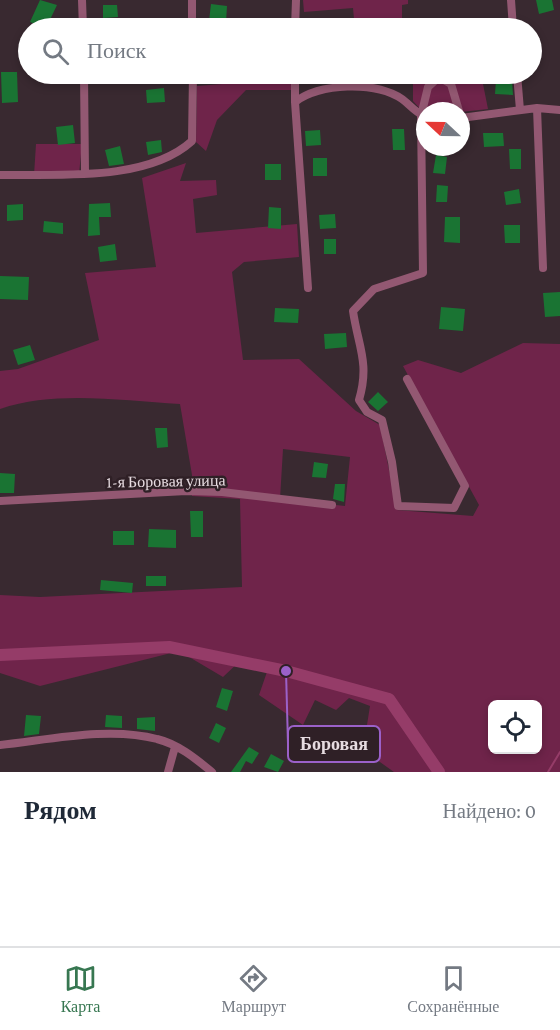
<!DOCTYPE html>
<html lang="ru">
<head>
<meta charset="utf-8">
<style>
	body { margin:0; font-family:"Crimson Pro",serif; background:#f6f6f7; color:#1f2937 }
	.controls { position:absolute; right:18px; bottom:18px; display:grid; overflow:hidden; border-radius:9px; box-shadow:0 3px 9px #0003 }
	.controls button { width:54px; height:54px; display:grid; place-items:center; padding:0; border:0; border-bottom:2px solid #e0e1e3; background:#fff; color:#1f2937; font:30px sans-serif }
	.compass { position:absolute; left:416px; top:102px; width:54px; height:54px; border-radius:50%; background:#fff; box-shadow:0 3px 9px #0003; rotate:292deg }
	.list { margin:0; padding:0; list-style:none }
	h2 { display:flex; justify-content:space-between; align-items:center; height:78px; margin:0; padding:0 24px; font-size:26px }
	h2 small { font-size:20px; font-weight:400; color:#747a83 }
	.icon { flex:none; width:33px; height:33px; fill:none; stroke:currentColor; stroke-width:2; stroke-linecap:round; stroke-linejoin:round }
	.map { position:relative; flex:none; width:560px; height:772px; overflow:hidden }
	.search { position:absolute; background:#fff; box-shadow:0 3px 9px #0003; left:18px; right:18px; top:18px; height:66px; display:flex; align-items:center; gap:15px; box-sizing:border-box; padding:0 21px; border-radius:33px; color:#747a83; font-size:22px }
	.sheet { height:174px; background:#fff }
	nav { display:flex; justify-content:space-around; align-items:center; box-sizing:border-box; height:84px; border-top:2px solid #e0e1e3; background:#fff; font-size:16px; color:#747a83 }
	nav a { display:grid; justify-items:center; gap:3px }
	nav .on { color:#377751 }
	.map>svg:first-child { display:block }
	.green { fill:#6f244a; fill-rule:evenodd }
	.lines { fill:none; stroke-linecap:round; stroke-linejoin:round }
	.stream { stroke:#953c68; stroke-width:2 }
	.river { stroke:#953c68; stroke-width:12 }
	.building { fill:#1a7433 }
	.minor { stroke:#935872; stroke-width:8 }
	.labels { text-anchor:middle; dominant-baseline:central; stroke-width:5; stroke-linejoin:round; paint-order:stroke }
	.street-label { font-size:16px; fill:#e7dce1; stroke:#2f2026 }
	.leader { fill:none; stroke:#9b61c9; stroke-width:2 }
	.callout-dot { fill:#9b61c9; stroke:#2f2026; stroke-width:2 }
	.callout { fill:#2f2026; stroke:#9b61c9; stroke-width:2 }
	.callout-label { font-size:18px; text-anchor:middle; font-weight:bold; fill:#e7dce1 }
</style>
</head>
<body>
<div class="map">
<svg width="560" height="772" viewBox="0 0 560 772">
	<rect width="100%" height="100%" fill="#392930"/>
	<path class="green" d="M303,0h105v4l-6,1v13l-48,1 -1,-11 -49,4z
		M247,74h50v16h-51l-29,30 -11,31 -10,-9 1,-56 50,-4z
		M304,74h50l-1,7 -46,3z
		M413,74h68l7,35 -27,3 -36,-1v3l-12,-13z
		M36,144h46l-3,30 -45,1z
		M186,163l-6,18 36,-1 1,15 -24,4 3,34 101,-9 2,33 -55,5 -12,10 11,88 56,-1 57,52 24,14 17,85 76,6 6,-11 -76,-139 15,-6 43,13 62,-30 37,1v428h-166l-31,-22 7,-44 -21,-8 -13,12 -21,-10 -12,25 -44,-30 9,-26 -28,-8 -17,16 -44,-26 -139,35 -40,-13v-78l40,2 202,-10 -2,-88 -48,-3v-21l-12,-71c-58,-3 -124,-14 -180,5v-38l18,-2 81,-29 -14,-67 71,-6 -14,-89zM283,449l67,8 -5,49 -65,-7zM492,704h46v46h-46z"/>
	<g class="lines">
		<path class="stream" d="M548,772l12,-20"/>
		<path class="river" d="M0,655l169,-8 117,24 103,28 50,73"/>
	</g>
	<path class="building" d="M40,0l17,5 -11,23 -16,-6z
		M536,0h16l2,10 -15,4z
		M211,4l16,2 -1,16 -17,-1z
		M103,5h14l1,12 -15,1z
		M1,72h16l1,30 -16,1z
		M496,80l16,1 1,14 -18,-1z
		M164,88l1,14 -18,1 -1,-13z
		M73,125l2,18 -17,2 -2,-18z
		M392,129h12l1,21h-12z
		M320,130l1,15 -15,1 -1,-15z
		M483,133h20l1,13 -20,1z
		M161,140l1,12 -14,3 -2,-13z
		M120,146l4,18 -15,2 -4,-16z
		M509,149h12v20h-11z
		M436,155l11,2 -2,17 -12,-1z
		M313,158h14v18h-14z
		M265,164h16v16h-16z
		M437,185l11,1 -1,16h-11z
		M519,189l2,14 -15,2 -2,-13z
		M110,203l1,14h-12l1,18 -12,1 1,-32z
		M23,204v16l-16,1v-16z
		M269,207l12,1v21l-13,-1z
		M335,214l1,14 -16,1 -1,-14z
		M445,217h15v26l-16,-1z
		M44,221l19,2v11l-20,-2z
		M504,225h16v18h-15z
		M324,239h12v15h-12z
		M115,244l2,16 -17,2 -2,-15z
		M0,276l29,1 -1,23 -28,-1z
		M560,292v24l-15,1 -2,-24z
		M441,307l24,2 -2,22 -24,-2z
		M275,308l24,1 -1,14 -24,-1z
		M346,333l1,14 -22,2 -1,-15z
		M30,345l5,15 -17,5 -5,-15z
		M378,392l10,10 -10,9 -10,-9z
		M155,428h12l1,19 -11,1z
		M314,462l14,2 -2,14 -14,-1z
		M0,473l15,1 -1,19h-14z
		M335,484h10l-1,18 -11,-3z
		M190,511h13v26h-12z
		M149,529l27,1v18l-28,-1z
		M113,531h21v14h-21z
		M146,576h20v10h-20z
		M101,580l32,3 -1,10 -32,-3z
		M222,688l11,3 -6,20 -11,-4z
		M26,715l15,1 -2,18 -15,2z
		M106,715l16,1v12l-17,-1z
		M155,717v14l-18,-2v-11z
		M216,723l10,5 -7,15 -10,-5z
		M249,747l10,6 -7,11 -6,-3 -6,11h-9z
		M271,754l13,7 -6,11 -14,-5z"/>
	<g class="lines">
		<path class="minor" d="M82,0l1,28
			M192,0v28
			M511,0l2,28
			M295,28l1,-28
			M84,74l1,99
			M517,74l3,36
			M295,102v-28
			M537,108l6,160
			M461,118l76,-10 23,2
			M0,175c58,-1 147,7 192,-34l1,-67
			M308,288l-13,-186c24,-19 80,-21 107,-3 7,5 13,13 22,17
			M407,379l58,107 -11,22 -56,-2 -6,-44 -10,-42 -15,-8 -8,-12c11,-37 -1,-54 -6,-89l21,-22 49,-16 -2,-157 7,-29 11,-10 12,7 8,27
			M0,501l186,-10 36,1 110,13
			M0,745c48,-5 109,-19 157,-6 21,5 39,20 55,33
			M168,772l7,-25"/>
	</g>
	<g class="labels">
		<g class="street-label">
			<text transform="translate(166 481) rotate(-1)">1-я Боровая улица</text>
		</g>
	</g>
	<path class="leader" d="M286 671L288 744"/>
	<circle class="callout-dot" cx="286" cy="671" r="6"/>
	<rect class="callout" x="288" y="726" width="92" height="36" rx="6"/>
	<g class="callout-label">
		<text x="334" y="750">Боровая</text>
	</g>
</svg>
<div class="controls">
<button><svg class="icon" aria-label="locate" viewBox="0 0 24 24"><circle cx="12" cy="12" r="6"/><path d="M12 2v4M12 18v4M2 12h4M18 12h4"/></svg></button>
</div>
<svg class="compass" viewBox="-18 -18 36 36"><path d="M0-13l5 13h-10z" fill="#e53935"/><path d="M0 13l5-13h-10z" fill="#747a83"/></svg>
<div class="search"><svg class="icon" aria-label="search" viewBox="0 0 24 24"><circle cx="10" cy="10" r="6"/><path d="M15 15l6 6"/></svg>Поиск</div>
</div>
<section class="sheet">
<h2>Рядом<small>Найдено: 0</small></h2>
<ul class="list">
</ul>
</section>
<nav>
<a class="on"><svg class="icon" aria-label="map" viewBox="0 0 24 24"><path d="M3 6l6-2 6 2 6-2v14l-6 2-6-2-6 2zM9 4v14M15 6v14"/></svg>Карта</a>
<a><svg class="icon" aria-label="directions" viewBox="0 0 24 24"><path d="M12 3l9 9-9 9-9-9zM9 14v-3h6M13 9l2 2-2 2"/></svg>Маршрут</a>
<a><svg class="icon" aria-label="saved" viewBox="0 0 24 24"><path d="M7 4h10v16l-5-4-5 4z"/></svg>Сохранённые</a>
</nav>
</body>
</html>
